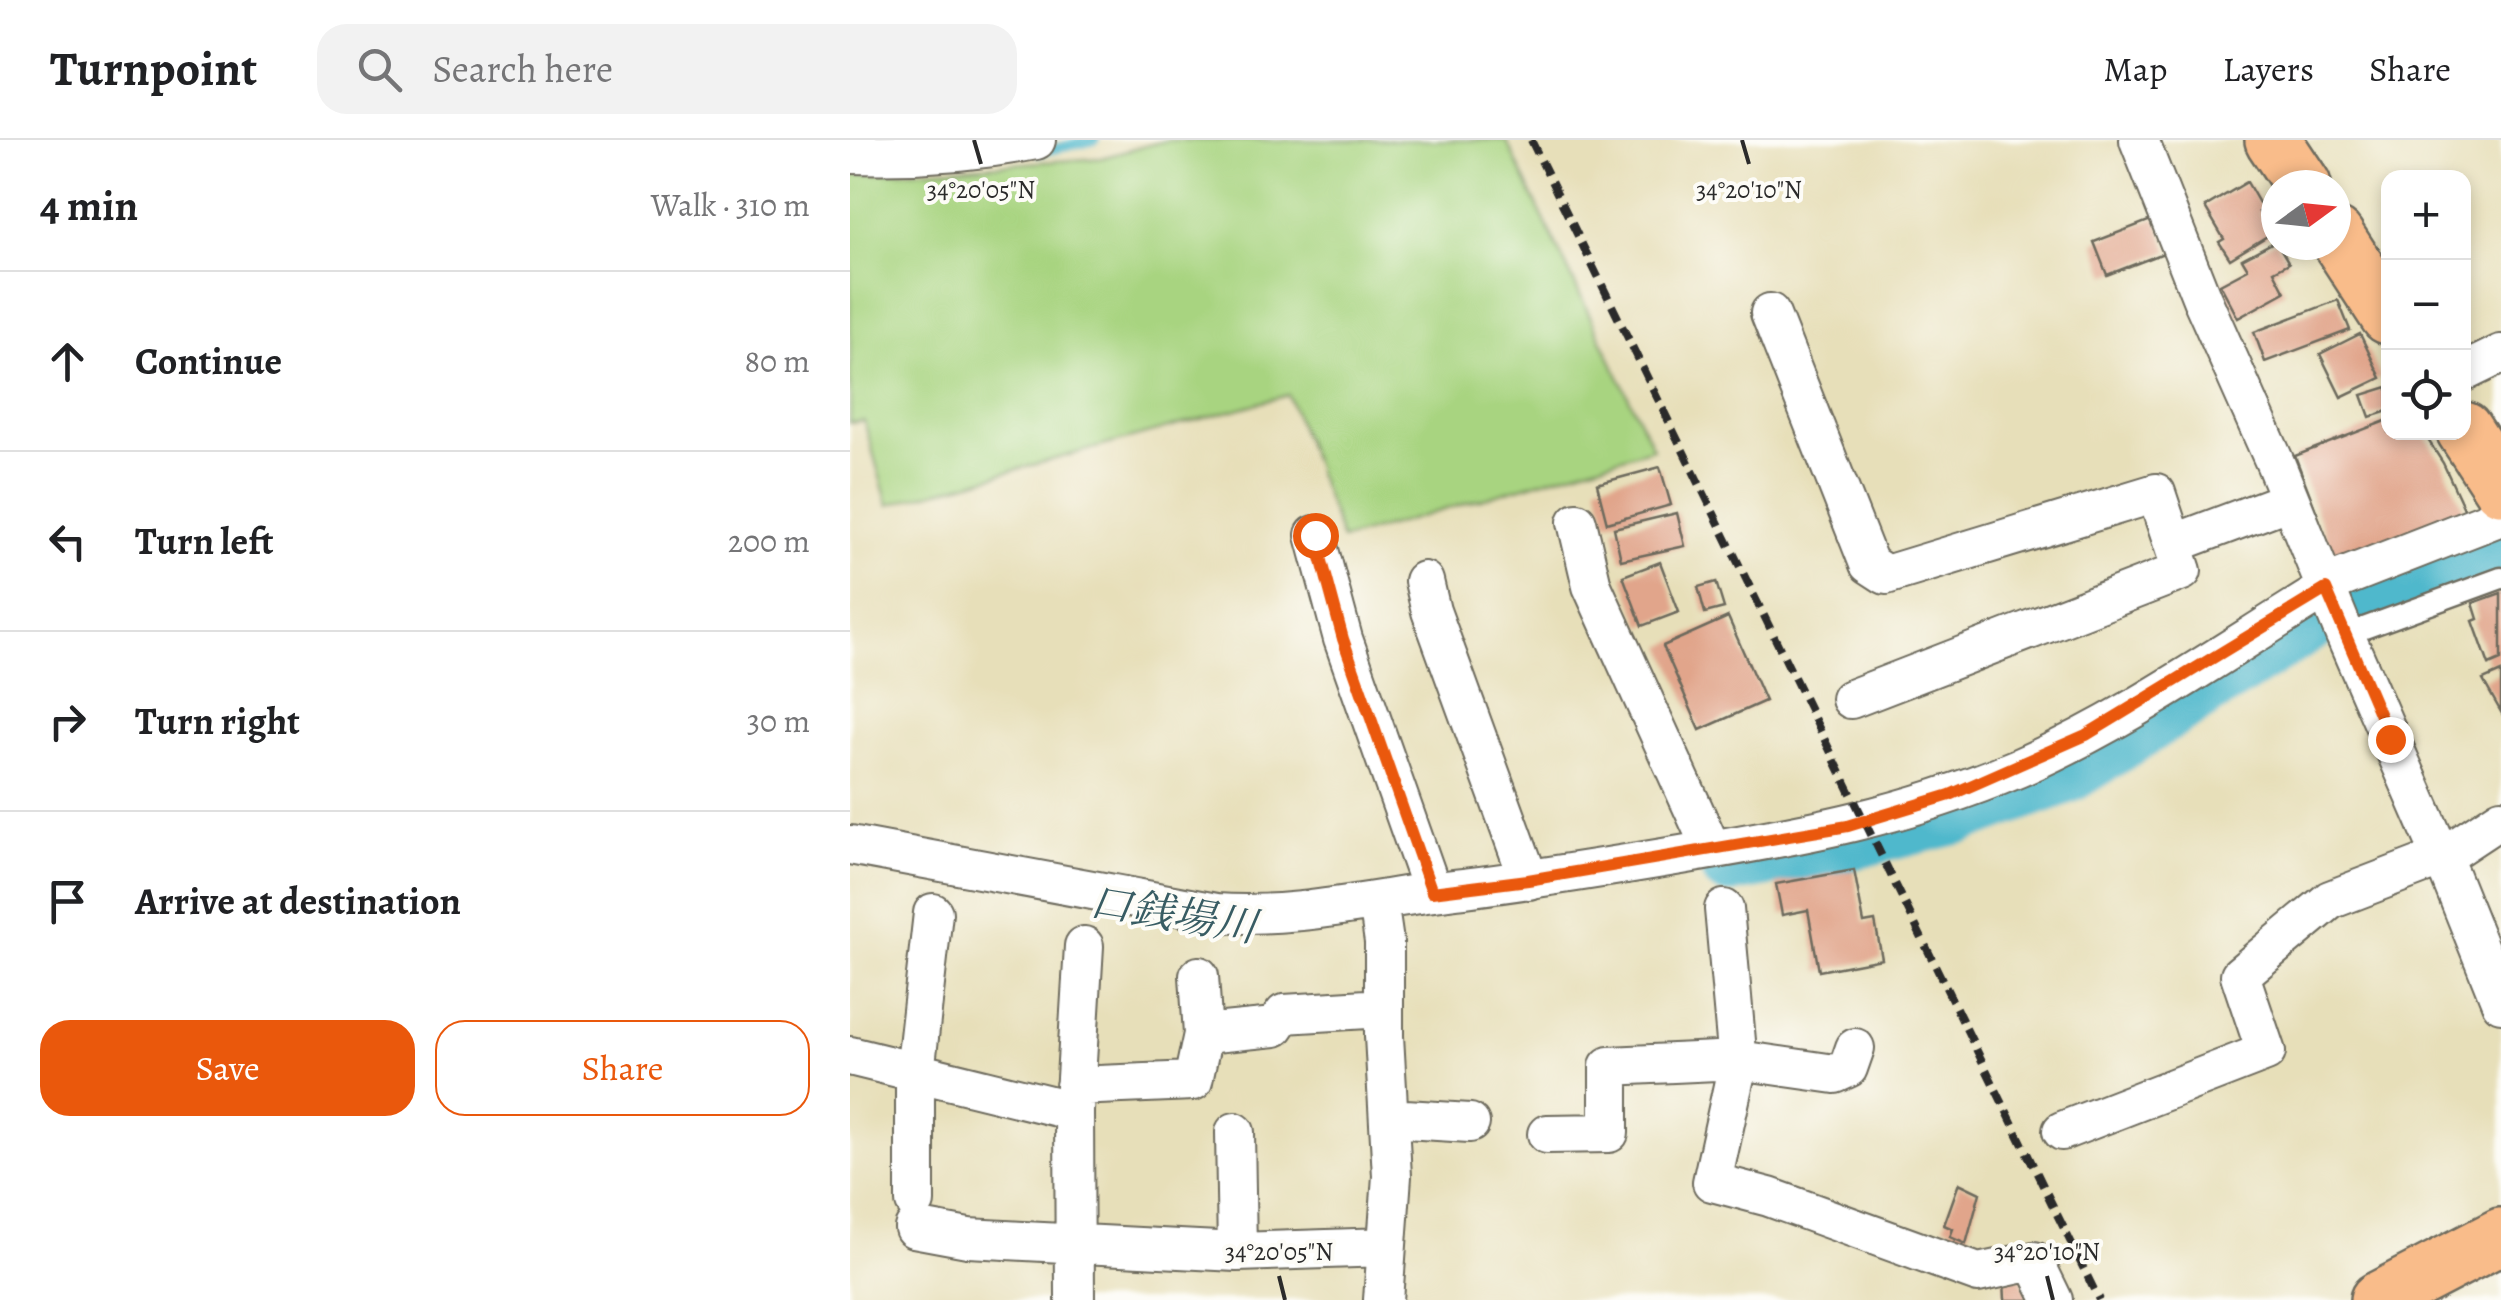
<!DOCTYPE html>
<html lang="en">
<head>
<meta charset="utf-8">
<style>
	body { margin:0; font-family:Alegreya,"Noto Serif JP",serif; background:#f2f2f2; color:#202124 }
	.controls { position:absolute; right:30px; top:30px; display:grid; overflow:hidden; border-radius:20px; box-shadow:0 5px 15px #0003 }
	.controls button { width:90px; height:90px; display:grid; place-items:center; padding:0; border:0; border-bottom:2px solid #e0e0e0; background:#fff; color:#202124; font:50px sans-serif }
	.compass { position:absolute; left:1411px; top:30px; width:90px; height:90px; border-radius:50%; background:#fff; box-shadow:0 5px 15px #0003; rotate:75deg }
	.stop { position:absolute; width:30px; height:30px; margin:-22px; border:8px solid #ea580c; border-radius:50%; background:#fff }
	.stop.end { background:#ea580c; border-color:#fff; box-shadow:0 2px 10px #0008 }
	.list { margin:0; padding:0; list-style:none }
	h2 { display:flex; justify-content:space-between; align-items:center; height:130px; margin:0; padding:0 40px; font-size:42px }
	h2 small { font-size:32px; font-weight:400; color:#757577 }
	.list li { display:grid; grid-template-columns:65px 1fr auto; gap:30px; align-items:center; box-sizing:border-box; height:180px; padding:0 40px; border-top:2px solid #e0e0e0 }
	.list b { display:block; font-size:38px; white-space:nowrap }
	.list em { font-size:32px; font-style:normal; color:#757577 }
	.actions { display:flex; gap:20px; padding:30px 40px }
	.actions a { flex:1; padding:22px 0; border:2px solid #ea580c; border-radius:30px; text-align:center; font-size:35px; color:#ea580c }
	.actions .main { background:#ea580c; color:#fff }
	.icon { flex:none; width:55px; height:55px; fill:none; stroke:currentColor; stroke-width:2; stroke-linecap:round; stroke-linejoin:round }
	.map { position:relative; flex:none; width:1651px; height:1160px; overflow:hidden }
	header { display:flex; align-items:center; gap:60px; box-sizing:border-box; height:140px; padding:0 50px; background:#fff; border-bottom:2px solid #e0e0e0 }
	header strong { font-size:48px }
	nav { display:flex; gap:55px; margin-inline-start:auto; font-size:35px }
	.search { width:700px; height:90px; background:#f2f2f2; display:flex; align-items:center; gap:25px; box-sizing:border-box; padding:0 35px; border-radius:30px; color:#757577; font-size:38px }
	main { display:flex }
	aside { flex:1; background:#fff }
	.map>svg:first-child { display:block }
	.green { fill:#a8d480; stroke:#6a8056; stroke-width:2.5 }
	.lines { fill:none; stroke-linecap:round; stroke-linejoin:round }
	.stream { stroke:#4fb8cc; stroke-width:10 }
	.river { stroke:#4fb8cc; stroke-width:58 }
	.building { fill:#e1a58b }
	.lane-casing { stroke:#6d6a5d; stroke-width:25 }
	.street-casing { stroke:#6d6a5d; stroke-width:42 }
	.primary-casing { stroke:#6d6a5d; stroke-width:60 }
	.lane { stroke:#fff; stroke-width:20 }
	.street { stroke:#fff; stroke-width:38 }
	.primary { stroke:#f9bc8a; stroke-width:55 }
	.rail { stroke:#2b2b2b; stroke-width:8; stroke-dasharray:15 8; stroke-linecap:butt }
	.route { stroke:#ea580c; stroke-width:12 }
	.ticks { fill:none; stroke:#2b2b2b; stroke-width:4 }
	.labels { text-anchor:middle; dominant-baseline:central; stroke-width:8; stroke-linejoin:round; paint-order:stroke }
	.water-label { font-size:42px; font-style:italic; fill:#385c63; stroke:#fdfcf7 }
	.ticks-label { font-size:25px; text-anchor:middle; fill:#2b2b2b; stroke:#fdfcf7; stroke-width:8; stroke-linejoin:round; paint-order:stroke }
</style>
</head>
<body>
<header>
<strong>Turnpoint</strong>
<div class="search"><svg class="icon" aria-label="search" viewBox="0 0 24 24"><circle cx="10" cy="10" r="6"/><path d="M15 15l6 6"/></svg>Search here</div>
<nav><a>Map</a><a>Layers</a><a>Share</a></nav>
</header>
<main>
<aside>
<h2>4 min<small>Walk · 310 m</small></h2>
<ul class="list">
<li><svg class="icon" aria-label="ahead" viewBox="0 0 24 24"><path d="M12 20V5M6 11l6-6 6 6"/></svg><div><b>Continue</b></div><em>80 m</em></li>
<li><svg class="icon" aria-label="left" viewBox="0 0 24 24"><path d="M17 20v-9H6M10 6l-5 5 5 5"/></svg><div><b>Turn left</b></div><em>200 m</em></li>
<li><svg class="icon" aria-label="right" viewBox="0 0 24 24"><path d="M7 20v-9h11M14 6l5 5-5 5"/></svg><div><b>Turn right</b></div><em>30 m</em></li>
<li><svg class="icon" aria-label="arrive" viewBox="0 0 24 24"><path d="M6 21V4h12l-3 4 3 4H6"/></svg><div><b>Arrive at destination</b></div></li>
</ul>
<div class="actions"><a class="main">Save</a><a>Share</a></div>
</aside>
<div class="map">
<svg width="1651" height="1160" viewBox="0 0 1651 1160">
	<rect width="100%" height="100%" fill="#fdfcf7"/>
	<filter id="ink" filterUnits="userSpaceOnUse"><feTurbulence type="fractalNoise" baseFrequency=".01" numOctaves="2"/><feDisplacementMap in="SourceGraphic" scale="20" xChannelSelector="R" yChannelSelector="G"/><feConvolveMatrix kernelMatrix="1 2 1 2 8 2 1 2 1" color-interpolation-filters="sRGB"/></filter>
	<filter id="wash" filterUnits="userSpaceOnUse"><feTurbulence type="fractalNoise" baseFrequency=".0048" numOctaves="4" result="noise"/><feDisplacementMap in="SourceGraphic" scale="40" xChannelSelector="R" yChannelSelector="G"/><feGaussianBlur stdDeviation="2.25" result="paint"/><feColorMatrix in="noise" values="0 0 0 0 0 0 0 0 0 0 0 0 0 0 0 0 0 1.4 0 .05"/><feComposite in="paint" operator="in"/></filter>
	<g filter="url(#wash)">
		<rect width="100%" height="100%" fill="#e7dfb9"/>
		<path class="green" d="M317,0h339l147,308 -311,92 -54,-145 -400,110 -24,-84 -14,2v-248l251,-17z"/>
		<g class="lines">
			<path class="stream" d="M189,12l56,-12"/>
			<path class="river" d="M878,725l86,-15 145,-35 110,-41 240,-150 57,-31 135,-51"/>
		</g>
		<g id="blocks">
			<path class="building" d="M1397,42l16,28 -4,2 13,21 -42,26 -11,-17 5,-3 -19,-32z
				M1306,78l13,33 -62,24 -13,-33z
				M1426,101l13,22 -15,8 11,21 -47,26 -18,-34 28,-15 -6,-10z
				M1488,160l12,30 -85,32 -11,-30z
				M1510,194l21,44 -40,19 -21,-43z
				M1538,247v24l-18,6 -8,-22z
				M1538,280v12h14l2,5 19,-5 20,31 23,50 -130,50 -41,-107z
				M810,327l11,38 -64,18 -10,-39z
				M827,373l8,33 -64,14 -7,-32z
				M810,422l19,50 -37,14 -19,-50z
				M866,442l8,26 -19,5 -7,-26z
				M1651,453v67l-12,5 -16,-44 5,-2 -5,-16z
				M878,477l37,84 -65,29 -37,-84z
				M1651,532v40l-18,-32z
				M1004,730l10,53 11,-2 7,38 -63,12 -11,-61 -26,5 -6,-31z
				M1109,1043l21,10 -14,51 -16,-7 3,-8 -9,-4z
				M1169,1136l13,24h-27l-1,-20z"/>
		</g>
	</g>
	<g filter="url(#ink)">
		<use href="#blocks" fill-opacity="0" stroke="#6d6a5d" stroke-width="2.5"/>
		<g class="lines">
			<g class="lane-casing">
				<path id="lane" d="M1495,495l156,-57"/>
			</g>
			<g class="street-casing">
				<path id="street" d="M1289,0l63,159 74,166 69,170 105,241 51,127
					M0,14c63,2 124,-2 186,-14
					M920,173l99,251 17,11 270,-82 17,51
					M1614,232l37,-18
					M727,382l15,64 120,264
					M465,395l28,104 89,252
					M574,441l7,30 98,269
					M1474,445l177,-69
					M1001,559l331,-128 -9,-27 117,-44
					M0,705l366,68c84,6 164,-16 248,-25 73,-9 145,-21 217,-33 120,-20 225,-39 337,-87 108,-47 208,-118 308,-179
					M528,761l6,41v94l8,140 -9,124
					M874,769l14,154 -26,119 57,15 209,76 56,-12 19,39
					M353,894l72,-7 9,-13 100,-6
					M0,916l224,55
					M225,946l118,-5 10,-47 -4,-58
					M539,978l81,5
					M1212,991l204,-79 -26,-77 90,-75 112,-43 59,-39
					M385,992l2,120
					M697,994l62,-1v-67l129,-6 97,14 13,-6 7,-20
					M65,1062v-129l18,-160
					M64,1088l54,10 269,14 149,-5
					M225,1160l-1,-189 10,-165"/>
			</g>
			<g class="primary-casing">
				<path id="primary" d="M1423,0l30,45
					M1486,96l52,80
					M1614,290l37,57
					M1528,1160l123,-64"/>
			</g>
			<use href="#lane" class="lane"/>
			<use href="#street" class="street"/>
			<use href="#primary" class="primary"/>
			<path class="rail" d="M681,0l568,1160"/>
		</g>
	</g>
	<g class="lines" filter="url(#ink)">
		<path class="route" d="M465,395l28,104 89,253 96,-12 320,-54 102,-31 136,-60 240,-146 64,150"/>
	</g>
	<path class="ticks" d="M124,0l7,24M892,0l7,24M429,1136l6,24M1197,1136l6,24"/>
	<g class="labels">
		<g class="water-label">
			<text transform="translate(323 774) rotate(9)">口銭場川</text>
		</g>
	</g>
	<g class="ticks-label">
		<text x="131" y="58">34°20'05"N</text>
		<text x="899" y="58">34°20'10"N</text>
		<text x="429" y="1120">34°20'05"N</text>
		<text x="1197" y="1120">34°20'10"N</text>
	</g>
</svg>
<div class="controls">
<button>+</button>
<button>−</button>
<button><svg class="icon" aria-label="locate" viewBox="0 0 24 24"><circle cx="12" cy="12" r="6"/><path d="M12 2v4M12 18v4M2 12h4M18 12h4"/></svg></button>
</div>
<svg class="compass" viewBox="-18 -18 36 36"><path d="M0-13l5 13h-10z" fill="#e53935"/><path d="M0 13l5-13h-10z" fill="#757577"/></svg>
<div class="stop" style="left:465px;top:395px"></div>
<div class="stop end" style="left:1540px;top:599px"></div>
</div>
</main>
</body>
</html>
